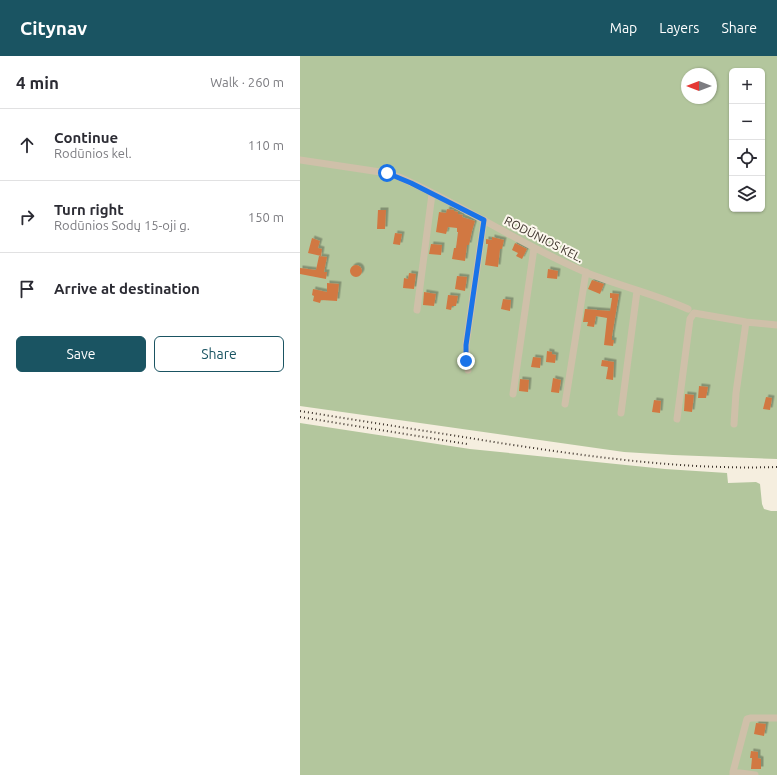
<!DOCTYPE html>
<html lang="en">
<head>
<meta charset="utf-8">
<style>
	body { margin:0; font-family:Ubuntu,sans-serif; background:#f7f7f7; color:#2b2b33 }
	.controls { position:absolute; right:12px; top:12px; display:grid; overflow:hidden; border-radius:6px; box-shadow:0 1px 3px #0004 }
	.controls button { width:36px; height:36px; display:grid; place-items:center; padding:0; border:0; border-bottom:1px solid #e1e1e2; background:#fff; color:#2b2b33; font:20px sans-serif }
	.compass { position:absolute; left:381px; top:12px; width:36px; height:36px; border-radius:50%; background:#fff; box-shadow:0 1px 3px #0004; rotate:270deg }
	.stop { position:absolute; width:12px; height:12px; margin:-9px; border:3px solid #1a73e8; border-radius:50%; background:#fff }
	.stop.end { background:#1a73e8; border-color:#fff; box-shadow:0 1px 4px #0008 }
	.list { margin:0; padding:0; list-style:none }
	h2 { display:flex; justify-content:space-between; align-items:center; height:52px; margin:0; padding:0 16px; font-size:17px }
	h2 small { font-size:13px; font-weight:400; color:#7c7c81 }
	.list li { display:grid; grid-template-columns:26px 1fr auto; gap:12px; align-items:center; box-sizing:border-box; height:72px; padding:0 16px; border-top:1px solid #e1e1e2 }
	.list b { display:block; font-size:15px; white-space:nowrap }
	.list p { margin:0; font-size:13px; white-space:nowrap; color:#7c7c81 }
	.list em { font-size:13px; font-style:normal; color:#7c7c81 }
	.actions { display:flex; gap:8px; padding:12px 16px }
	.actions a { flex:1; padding:9px 0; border:1px solid #1a5462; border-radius:6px; text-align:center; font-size:14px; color:#1a5462 }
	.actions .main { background:#1a5462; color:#fff }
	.icon { flex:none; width:22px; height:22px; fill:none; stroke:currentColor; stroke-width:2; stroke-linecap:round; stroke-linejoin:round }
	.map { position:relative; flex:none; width:477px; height:719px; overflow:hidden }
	header { display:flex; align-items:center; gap:24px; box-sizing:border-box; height:56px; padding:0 20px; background:#1a5462; color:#fff }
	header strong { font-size:19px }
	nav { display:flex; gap:22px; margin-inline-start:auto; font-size:14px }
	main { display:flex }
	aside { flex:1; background:#fff }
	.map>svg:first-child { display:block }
	.green { fill:#b3c69d; fill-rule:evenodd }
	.building { fill:#d17842; filter:url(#shadow) }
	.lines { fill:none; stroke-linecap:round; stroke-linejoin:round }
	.street { stroke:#cfc0a9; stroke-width:7 }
	.rail { stroke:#3c322a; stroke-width:2; stroke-dasharray:1 3; stroke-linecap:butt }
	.route { stroke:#1a73e8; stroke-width:5 }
	.labels { text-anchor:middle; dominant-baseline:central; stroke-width:4; stroke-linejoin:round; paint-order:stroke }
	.street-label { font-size:12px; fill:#3c322a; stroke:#fcf7ed }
</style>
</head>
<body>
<header>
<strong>Citynav</strong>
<nav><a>Map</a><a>Layers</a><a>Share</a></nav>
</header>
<main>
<aside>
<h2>4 min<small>Walk · 260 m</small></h2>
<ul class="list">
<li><svg class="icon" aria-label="ahead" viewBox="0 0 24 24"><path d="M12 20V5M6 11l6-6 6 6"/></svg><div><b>Continue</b><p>Rodūnios kel.</p></div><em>110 m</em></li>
<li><svg class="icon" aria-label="right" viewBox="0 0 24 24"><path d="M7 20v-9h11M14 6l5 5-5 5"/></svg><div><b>Turn right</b><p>Rodūnios Sodų 15-oji g.</p></div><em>150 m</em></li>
<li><svg class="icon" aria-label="arrive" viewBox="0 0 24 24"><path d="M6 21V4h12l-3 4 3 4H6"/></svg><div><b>Arrive at destination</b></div></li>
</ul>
<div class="actions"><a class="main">Save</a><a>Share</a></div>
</aside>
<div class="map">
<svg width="477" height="719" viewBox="0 0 477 719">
	<defs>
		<filter id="shadow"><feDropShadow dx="2.5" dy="-2.5" stdDeviation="0" flood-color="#0004"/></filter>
	</defs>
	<rect width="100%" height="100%" fill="#f5eedf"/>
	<path class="green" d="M0,0h477v403l-104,-4 -49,-3 -324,-46zM432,15h30v138h-30zM387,18h24v24h-24z
		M0,367l170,26 195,20 62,4 1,10 28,-1 4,2 2,20 2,5 7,2h6v264h-477z"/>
	<path class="building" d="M147,153l7,1v1l4,1v2l5,1 -1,2 13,4 -3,10 -3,14h-2l-2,16 -13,-2 2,-11h2l2,-16h-1v-4l-9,-1 -2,7 -10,-2 3,-20 7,1z
		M78,154h8l-1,19h-8z
		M95,177l7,1 -2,11 -7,-1z
		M192,181l12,3 -2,9h-2l-2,18 -13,-2 3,-21h-2v-5l6,1z
		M12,182l8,3 -2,7 4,1 -1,7 -13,-3z
		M215,187l12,6 -5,10 -6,-3 2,-3 -6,-3z
		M131,188l11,1 -1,10 -12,-1z
		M19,200l8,1 -3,15h3l-1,7 -26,-5v-6l16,2z
		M50 215a6 6 0 1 1 12 0a6 6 0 1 1-12 0Z
		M248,213l10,2 -1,8 -10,-1z
		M109,217l7,1 -2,15 -11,-1 1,-10 4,1z
		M157,220l10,1 -2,14 -10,-2z
		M292,224l12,4 -4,10 -12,-5z
		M27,227l12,1 -2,17 -16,-1 -1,3 -7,-2 1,-5 -2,-1 1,-6 14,3z
		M124,236l12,2 -2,12 -11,-1z
		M310,237l9,1 -7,42v4h2l-1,6 -9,-1 3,-27 -11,-2 -2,11 -7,-1 1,-4h-5l2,-13 25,2 2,-13h-2z
		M148,239l10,1 -2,10h-4l-1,4 -5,-1z
		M203,243l8,1 -1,11 -9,-2z
		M247,295l5,1v2l4,1 -1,8 -9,-1z
		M233,301l8,1 -1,10 -9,-1z
		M302,304l12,2 -1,18 -7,-1 2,-12 -7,-1z
		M253,322l8,2 -2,13 -8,-1z
		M220,323l9,1 -1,12 -9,-1z
		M399,330l9,1 -2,11h-8z
		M385,338l9,1 -2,17 -8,-1z
		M466,341l6,1 -2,12 -7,-1z
		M354,344l7,1 -1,12 -8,-1z
		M456,667l10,1 -2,12 -10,-2z
		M451,695l7,1v6l3,1v10h-10l1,-11h-2z"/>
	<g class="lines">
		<path class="street" d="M0,104l87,13 12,4c64,28 122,68 186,95 34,14 70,22 103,37
			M117,254l15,-116
			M168,314l-2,-25 18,-125
			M213,338l21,-146
			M265,348l21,-132
			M321,357l16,-122
			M377,363l13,-100 4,-6 52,9 31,3
			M434,368l2,-31 10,-71
			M433,716l14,-53 4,-1h26
			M433,719v-3l22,3"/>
		<path class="rail" d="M0,355c67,11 134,21 200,32 92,14 184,27 277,24
			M0,361l167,27"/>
	</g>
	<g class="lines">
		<path class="route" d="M87,117l24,10 73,37 -18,125v16"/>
	</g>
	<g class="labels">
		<g class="street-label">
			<text transform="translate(244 183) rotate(27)">RODŪNIOS KEL.</text>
		</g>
	</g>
</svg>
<div class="controls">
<button>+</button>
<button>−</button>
<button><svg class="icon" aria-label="locate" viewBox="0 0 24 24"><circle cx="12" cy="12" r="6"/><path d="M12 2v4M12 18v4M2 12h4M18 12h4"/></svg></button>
<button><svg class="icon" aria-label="layers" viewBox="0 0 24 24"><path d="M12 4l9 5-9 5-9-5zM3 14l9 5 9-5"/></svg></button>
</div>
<svg class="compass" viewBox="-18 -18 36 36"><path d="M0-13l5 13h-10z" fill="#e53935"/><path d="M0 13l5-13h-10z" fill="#7c7c81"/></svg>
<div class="stop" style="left:87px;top:117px"></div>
<div class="stop end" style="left:166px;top:305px"></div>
</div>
</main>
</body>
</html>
